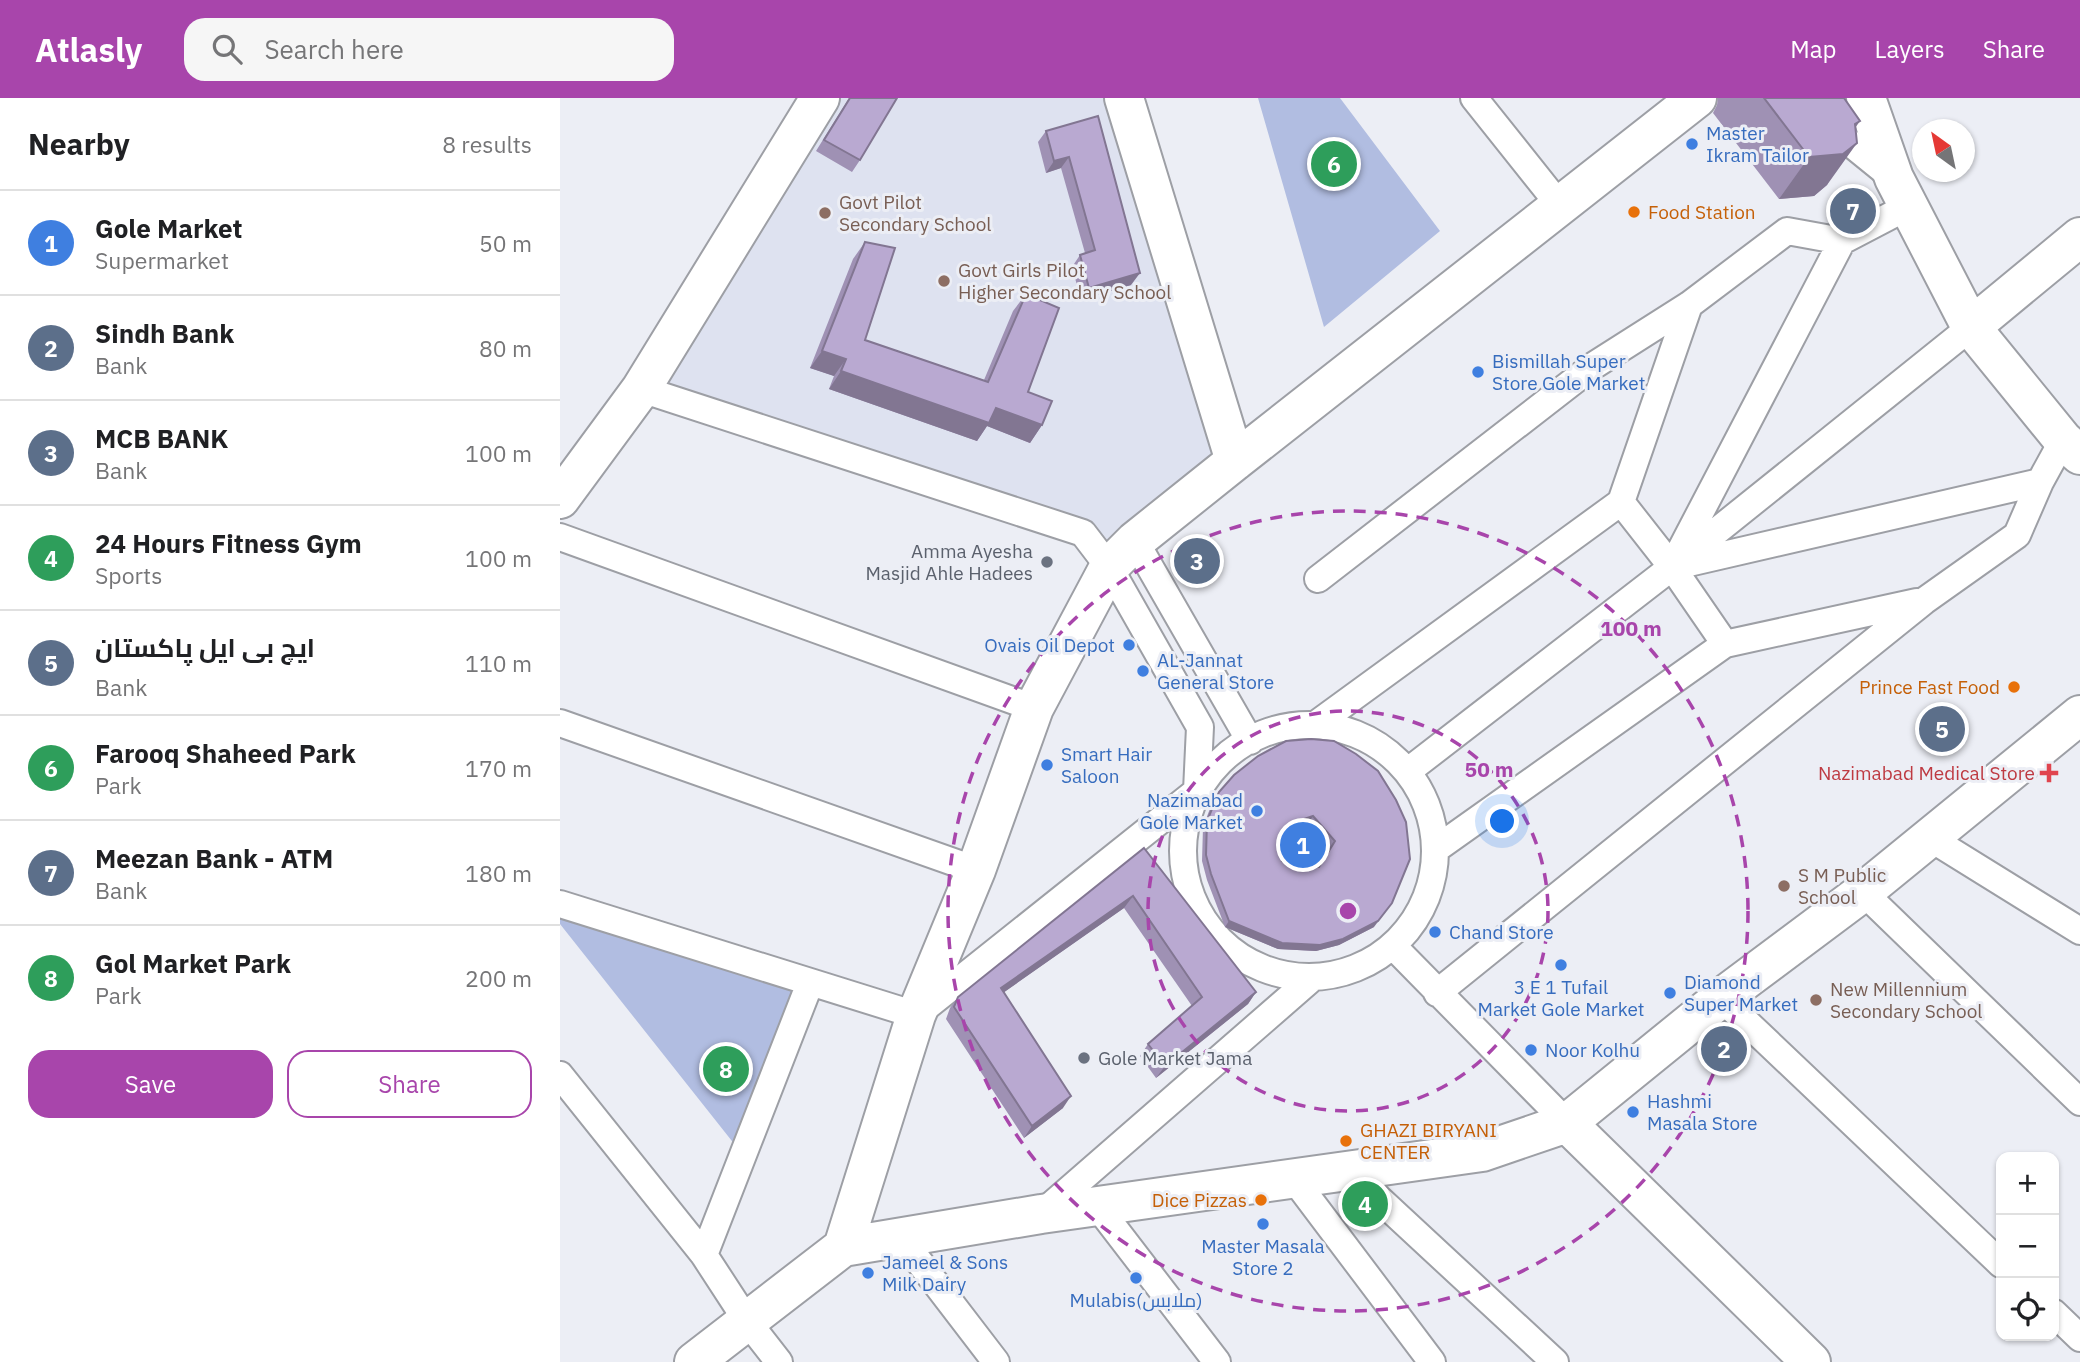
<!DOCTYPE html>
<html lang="en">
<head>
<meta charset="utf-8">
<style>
	body { margin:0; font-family:"IBM Plex Sans",Cairo,sans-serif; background:#f6f6f6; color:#202124 }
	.controls { position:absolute; right:21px; bottom:21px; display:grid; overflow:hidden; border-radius:14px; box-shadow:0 2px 5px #0004 }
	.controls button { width:63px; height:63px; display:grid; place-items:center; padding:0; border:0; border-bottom:2px solid #e0e0e0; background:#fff; color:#202124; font:35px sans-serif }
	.compass { position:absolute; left:1352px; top:21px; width:63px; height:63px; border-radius:50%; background:#fff; box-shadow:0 2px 5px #0004; rotate:327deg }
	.you { position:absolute; left:943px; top:724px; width:24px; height:24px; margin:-18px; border:5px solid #fff; border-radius:50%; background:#1a73e8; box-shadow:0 0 0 10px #1a73e833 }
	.badge { display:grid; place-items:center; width:46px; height:46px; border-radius:50%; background:#a845ab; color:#fff; font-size:23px; font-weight:700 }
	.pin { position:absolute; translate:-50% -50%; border:4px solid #fff; box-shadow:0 2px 7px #0006 }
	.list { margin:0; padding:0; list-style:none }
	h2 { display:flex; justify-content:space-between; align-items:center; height:91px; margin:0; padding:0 28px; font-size:30px }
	h2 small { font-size:23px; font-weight:400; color:#757577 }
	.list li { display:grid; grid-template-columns:46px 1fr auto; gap:21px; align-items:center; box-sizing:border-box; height:105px; padding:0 28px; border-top:2px solid #e0e0e0 }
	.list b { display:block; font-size:26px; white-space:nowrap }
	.list p { margin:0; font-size:23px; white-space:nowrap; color:#757577 }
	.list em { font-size:23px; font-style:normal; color:#757577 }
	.actions { display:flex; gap:14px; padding:21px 28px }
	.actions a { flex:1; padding:16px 0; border:2px solid #a845ab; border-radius:21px; text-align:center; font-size:24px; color:#a845ab }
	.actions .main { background:#a845ab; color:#fff }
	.icon { flex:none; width:38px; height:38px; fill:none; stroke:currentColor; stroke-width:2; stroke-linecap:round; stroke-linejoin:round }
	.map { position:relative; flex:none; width:1520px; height:1264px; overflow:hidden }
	header { display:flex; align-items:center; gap:42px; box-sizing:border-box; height:98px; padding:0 35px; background:#a845ab; color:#fff }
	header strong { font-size:33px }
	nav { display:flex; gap:38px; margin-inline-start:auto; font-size:24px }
	.search { width:490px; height:63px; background:#f6f6f6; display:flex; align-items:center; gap:18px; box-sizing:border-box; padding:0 24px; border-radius:21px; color:#757577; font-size:26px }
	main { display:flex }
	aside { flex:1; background:#fff }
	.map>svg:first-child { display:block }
	.built { fill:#dee2f0 }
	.green { fill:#b1bde1 }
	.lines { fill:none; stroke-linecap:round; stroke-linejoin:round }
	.street-casing { stroke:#9d9fa5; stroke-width:30 }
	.secondary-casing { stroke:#9d9fa5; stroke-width:42 }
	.street { stroke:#fff; stroke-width:26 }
	.secondary { stroke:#fff; stroke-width:38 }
	.wall { fill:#9f91b4; fill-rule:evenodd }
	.shaded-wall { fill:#827692 }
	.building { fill:#b9a9d1; stroke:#827692; stroke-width:2; fill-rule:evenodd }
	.ring { fill:none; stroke:#a845ab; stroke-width:3.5; stroke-dasharray:12 9 }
	.shop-dot { fill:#3f7fe0; stroke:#eceef5; stroke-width:2.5 }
	.food-dot { fill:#e8710a; stroke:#eceef5; stroke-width:2.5 }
	.education-dot { fill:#8d6e63; stroke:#eceef5; stroke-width:2.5 }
	.worship-dot { fill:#6b7280; stroke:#eceef5; stroke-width:2.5 }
	.health-dot { fill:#e0444e; stroke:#eceef5; stroke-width:2.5 }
	.labels { text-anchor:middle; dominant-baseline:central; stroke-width:6; stroke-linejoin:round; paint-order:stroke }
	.shop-label { font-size:19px; fill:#366cbe; stroke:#eceef5; text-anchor:start }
	.education-label { font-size:19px; fill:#785e54; stroke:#eceef5; text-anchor:start }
	.food-label { font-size:19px; fill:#c56008; stroke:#eceef5; text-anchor:start }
	.worship-label { font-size:19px; fill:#5b616d; stroke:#eceef5; text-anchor:end }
	.health-label { font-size:19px; fill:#be3a42; stroke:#eceef5; text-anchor:end }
	.centre { fill:#a845ab; stroke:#eceef5; stroke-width:3.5 }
	.ring-label { font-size:21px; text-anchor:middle; font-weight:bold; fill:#a845ab; stroke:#eceef5; stroke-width:6; stroke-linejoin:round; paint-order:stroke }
</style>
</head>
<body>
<header>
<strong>Atlasly</strong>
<div class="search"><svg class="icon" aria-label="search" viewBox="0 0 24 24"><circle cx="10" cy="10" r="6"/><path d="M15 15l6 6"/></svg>Search here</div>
<nav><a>Map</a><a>Layers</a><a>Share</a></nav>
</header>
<main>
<aside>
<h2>Nearby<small>8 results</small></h2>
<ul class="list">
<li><span class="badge" style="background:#3f7fe0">1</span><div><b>Gole Market</b><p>Supermarket</p></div><em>50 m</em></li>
<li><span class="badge" style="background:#5c6f8a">2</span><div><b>Sindh Bank</b><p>Bank</p></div><em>80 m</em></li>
<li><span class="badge" style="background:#5c6f8a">3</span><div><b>MCB BANK</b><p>Bank</p></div><em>100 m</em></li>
<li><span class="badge" style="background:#2e9e5b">4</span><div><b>24 Hours Fitness Gym</b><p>Sports</p></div><em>100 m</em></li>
<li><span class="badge" style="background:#5c6f8a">5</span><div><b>ایچ بی ایل پاکستان</b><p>Bank</p></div><em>110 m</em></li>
<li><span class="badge" style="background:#2e9e5b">6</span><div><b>Farooq Shaheed Park</b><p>Park</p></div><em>170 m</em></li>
<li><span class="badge" style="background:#5c6f8a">7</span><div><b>Meezan Bank - ATM</b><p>Bank</p></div><em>180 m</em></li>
<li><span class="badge" style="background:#2e9e5b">8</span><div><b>Gol Market Park</b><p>Park</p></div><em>200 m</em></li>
</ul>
<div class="actions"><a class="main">Save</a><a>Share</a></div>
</aside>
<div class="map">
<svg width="1520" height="1264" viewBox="0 0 1520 1264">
	<rect width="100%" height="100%" fill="#eceef5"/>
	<path class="built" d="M260,0h304l111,363 -126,106 -26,-34 -442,-144z"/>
	<path class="green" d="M698,0h82l100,133 -116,96z
		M0,806l250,79 -67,172 -183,-231z"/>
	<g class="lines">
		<g class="street-casing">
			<path id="street" d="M914,0l87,109
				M1228,0l30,19 74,60
				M1061,404l51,65 53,77
				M0,439l474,171
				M575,443l115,200
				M1117,459l165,-316
				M1120,467l360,-83
				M758,481l275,-213 96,-61 98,-74 55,10 67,-35
				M0,625l416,147
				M623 753a126 126 0 1 1 252 0a126 126 0 1 1-252 0Z
				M755,627l306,-223 68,-197
				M848,673l264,-204 299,-240
				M1370,740l150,93
				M876,751l289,-205 192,-42
				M1303,794l217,210
				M0,806l356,111 281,-224 3,-64 -91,-160 -26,-34 -442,-144
				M833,848l174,177
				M877,895l487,-392 93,-66 23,-53 23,-42
				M1161,900l280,266
				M0,977l144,180 43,66 32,41
				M789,1073l206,191
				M734,1081l138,183
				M538,1109l119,155
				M481,1116l270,-235
				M341,1140l95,124
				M144,1157l106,-272
				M1494,1215l26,25"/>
		</g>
		<g class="secondary-casing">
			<path id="secondary" d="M564,0l111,363
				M1306,0l28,80 77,149 92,113 17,15
				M1411,229l109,-90
				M0,401l81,-110 179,-291
				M1007,1025l244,239
				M283,1149l73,-232 60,-145 58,-162 75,-141 26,-26 100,-80 462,-363
				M134,1264l149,-115 198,-33 441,-62 85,-29 154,-125 142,-106 217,-177"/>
		</g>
		<use href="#street" class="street"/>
		<use href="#secondary" class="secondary"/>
	</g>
	<path class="wall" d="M289,0h48l-37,62 -8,12 -36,-21z
		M1158,0h126l11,29 -28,58 -13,11 -35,3 -66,-86 4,-8z
		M538,18l33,169 -50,15 -9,-33 8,-12 5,-2 -24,-85 -15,5 -8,-31 8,-11z
		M305,144v98l119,40 29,-69 13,-17 2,98 14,33 -12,18 -43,-17 -10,15 -148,-52 5,-13 -24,-8 43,-109z
		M751,641l63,188 -35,18 -23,6 -38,-2 -53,-22 -18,-47 -5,-19 1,-34 11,-29 5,-6zM749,724l21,25 -12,20 -36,-6 4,-31z
		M584,750l112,144 -8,12 -92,74 -16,-22 8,-12 44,-38 -68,-98 -120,84 59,116 -39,30 -78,-119 4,-11 8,-11z"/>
	<path class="shaded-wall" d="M1300,23l-24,34 21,-12 -30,42 -13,11 -35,3 30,-42z
		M509,59l-8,11 -15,5 8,-12z
		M580,175l-9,12 -50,15 8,-12z
		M262,253l24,8 -12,17 -24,-8z
		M281,273l155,37 46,17 -12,18 -43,-17 -10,15 -148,-52z
		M753,718l-4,6 -26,9 4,-6z
		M573,798l-9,12 -131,92 8,-12z
		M832,805l-18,24 -35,18 -23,6 -38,-2 -53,-22 4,-6z
		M696,894l-8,12 -92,74 9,-12z
		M511,998l-8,12 -39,30 8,-12z"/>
	<path class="building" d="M290,0h47l-37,62 -36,-20z
		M1204,0h80l16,23 -5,3 2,19 -14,11 -34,3z
		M538,18l42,157 -51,15 -9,-33 15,-5 -26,-93 -15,4 -8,-30z
		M305,144l30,6 -30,92 123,42 38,-88 33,14 -31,84 24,9 -10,24 -46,-17 -7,15 -148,-52 5,-12 -24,-8z
		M751,641l23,2 22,13 22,17 18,29 10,22 4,37 -18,44 -14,18 -35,18 -23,6 -38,-2 -53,-22 -18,-47 -5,-19 1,-34 12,-29 15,-17 24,-19 28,-15zM753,718l22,25 -16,26 -37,-6 5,-36z
		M584,750l112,144 -91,74 -17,-22 54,-47 -69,-101 -132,92 70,108 -39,30 -78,-119 4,-10z"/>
	<g class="ring">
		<circle cx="788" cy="813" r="200"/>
		<circle cx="788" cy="813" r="400"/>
	</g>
	<g class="shop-dot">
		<circle cx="1132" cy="46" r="7"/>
		<circle cx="918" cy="274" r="7"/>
		<circle cx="569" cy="547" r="7"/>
		<circle cx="583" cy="573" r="7"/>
		<circle cx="487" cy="667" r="7"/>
		<circle cx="697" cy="713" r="7"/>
		<circle cx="875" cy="834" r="7"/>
		<circle cx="1001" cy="867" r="7"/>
		<circle cx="1110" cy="895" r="7"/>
		<circle cx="971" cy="952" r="7"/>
		<circle cx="1073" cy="1014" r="7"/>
		<circle cx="703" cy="1126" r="7"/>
		<circle cx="308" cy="1175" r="7"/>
		<circle cx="576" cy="1180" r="7"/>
	</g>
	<g class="food-dot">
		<circle cx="1074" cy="114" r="7"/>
		<circle cx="1454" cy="589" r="7"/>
		<circle cx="786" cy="1043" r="7"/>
		<circle cx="701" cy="1102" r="7"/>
	</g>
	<g class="education-dot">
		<circle cx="265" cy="115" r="7"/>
		<circle cx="384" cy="183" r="7"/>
		<circle cx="1224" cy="788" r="7"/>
		<circle cx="1256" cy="902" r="7"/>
	</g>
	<g class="worship-dot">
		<circle cx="487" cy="464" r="7"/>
		<circle cx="524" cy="960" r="7"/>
	</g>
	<path class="health-dot" d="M1485.5 664.5h7v7h7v7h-7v7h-7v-7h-7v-7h7z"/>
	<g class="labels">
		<g class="shop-label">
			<text x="1146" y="35">Master<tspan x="1146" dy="22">Ikram Tailor</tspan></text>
			<text x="932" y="263">Bismillah Super<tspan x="932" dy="22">Store Gole Market</tspan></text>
			<text x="555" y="547" text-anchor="end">Ovais Oil Depot</text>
			<text x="597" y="562">AL-Jannat<tspan x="597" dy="22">General Store</tspan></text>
			<text x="501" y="656">Smart Hair<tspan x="501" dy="22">Saloon</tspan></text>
			<text x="683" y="702" text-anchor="end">Nazimabad<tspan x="683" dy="22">Gole Market</tspan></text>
			<text x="889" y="834">Chand Store</text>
			<text x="1124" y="884">Diamond<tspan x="1124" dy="22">Super Market</tspan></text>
			<text x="1001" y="889" text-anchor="middle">3 E 1 Tufail<tspan x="1001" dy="22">Market Gole Market</tspan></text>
			<text x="985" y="952">Noor Kolhu</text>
			<text x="1087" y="1003">Hashmi<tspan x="1087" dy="22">Masala Store</tspan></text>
			<text x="703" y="1148" text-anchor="middle">Master Masala<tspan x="703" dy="22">Store 2</tspan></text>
			<text x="322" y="1164">Jameel &amp; Sons<tspan x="322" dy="22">Milk Dairy</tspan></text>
			<text x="576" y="1202" text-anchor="middle">Mulabis(ملابس)</text>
		</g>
		<g class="education-label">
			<text x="279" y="104">Govt Pilot<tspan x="279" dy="22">Secondary School</tspan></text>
			<text x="398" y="172">Govt Girls Pilot<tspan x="398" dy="22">Higher Secondary School</tspan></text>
			<text x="1238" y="777">S M Public<tspan x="1238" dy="22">School</tspan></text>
			<text x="1270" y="891">New Millennium<tspan x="1270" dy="22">Secondary School</tspan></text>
		</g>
		<g class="food-label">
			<text x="1088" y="114">Food Station</text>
			<text x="1440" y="589" text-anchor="end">Prince Fast Food</text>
			<text x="800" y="1032">GHAZI BIRYANI<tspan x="800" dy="22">CENTER</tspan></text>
			<text x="687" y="1102" text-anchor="end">Dice Pizzas</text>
		</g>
		<g class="worship-label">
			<text x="473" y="453">Amma Ayesha<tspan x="473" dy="22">Masjid Ahle Hadees</tspan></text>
			<text x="538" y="960" text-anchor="start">Gole Market Jama</text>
		</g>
		<g class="health-label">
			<text x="1475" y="675">Nazimabad Medical Store</text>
		</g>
	</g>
	<circle cx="788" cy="813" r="10" class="centre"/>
	<g class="ring-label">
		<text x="1071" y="538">100 m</text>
		<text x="929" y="679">50 m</text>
	</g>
</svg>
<div class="controls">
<button>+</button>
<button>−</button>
<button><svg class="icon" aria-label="locate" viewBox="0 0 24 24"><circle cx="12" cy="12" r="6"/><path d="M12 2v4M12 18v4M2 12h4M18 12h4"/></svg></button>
</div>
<svg class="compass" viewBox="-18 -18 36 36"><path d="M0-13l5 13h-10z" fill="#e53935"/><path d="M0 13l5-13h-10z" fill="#757577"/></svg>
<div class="you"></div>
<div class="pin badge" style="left:743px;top:747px;background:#3f7fe0">1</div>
<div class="pin badge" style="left:1164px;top:951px;background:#5c6f8a">2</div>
<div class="pin badge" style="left:637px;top:463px;background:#5c6f8a">3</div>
<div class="pin badge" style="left:805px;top:1106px;background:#2e9e5b">4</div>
<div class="pin badge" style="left:1382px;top:631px;background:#5c6f8a">5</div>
<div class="pin badge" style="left:774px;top:66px;background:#2e9e5b">6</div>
<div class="pin badge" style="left:1293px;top:113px;background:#5c6f8a">7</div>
<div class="pin badge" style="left:166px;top:971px;background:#2e9e5b">8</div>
</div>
</main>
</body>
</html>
